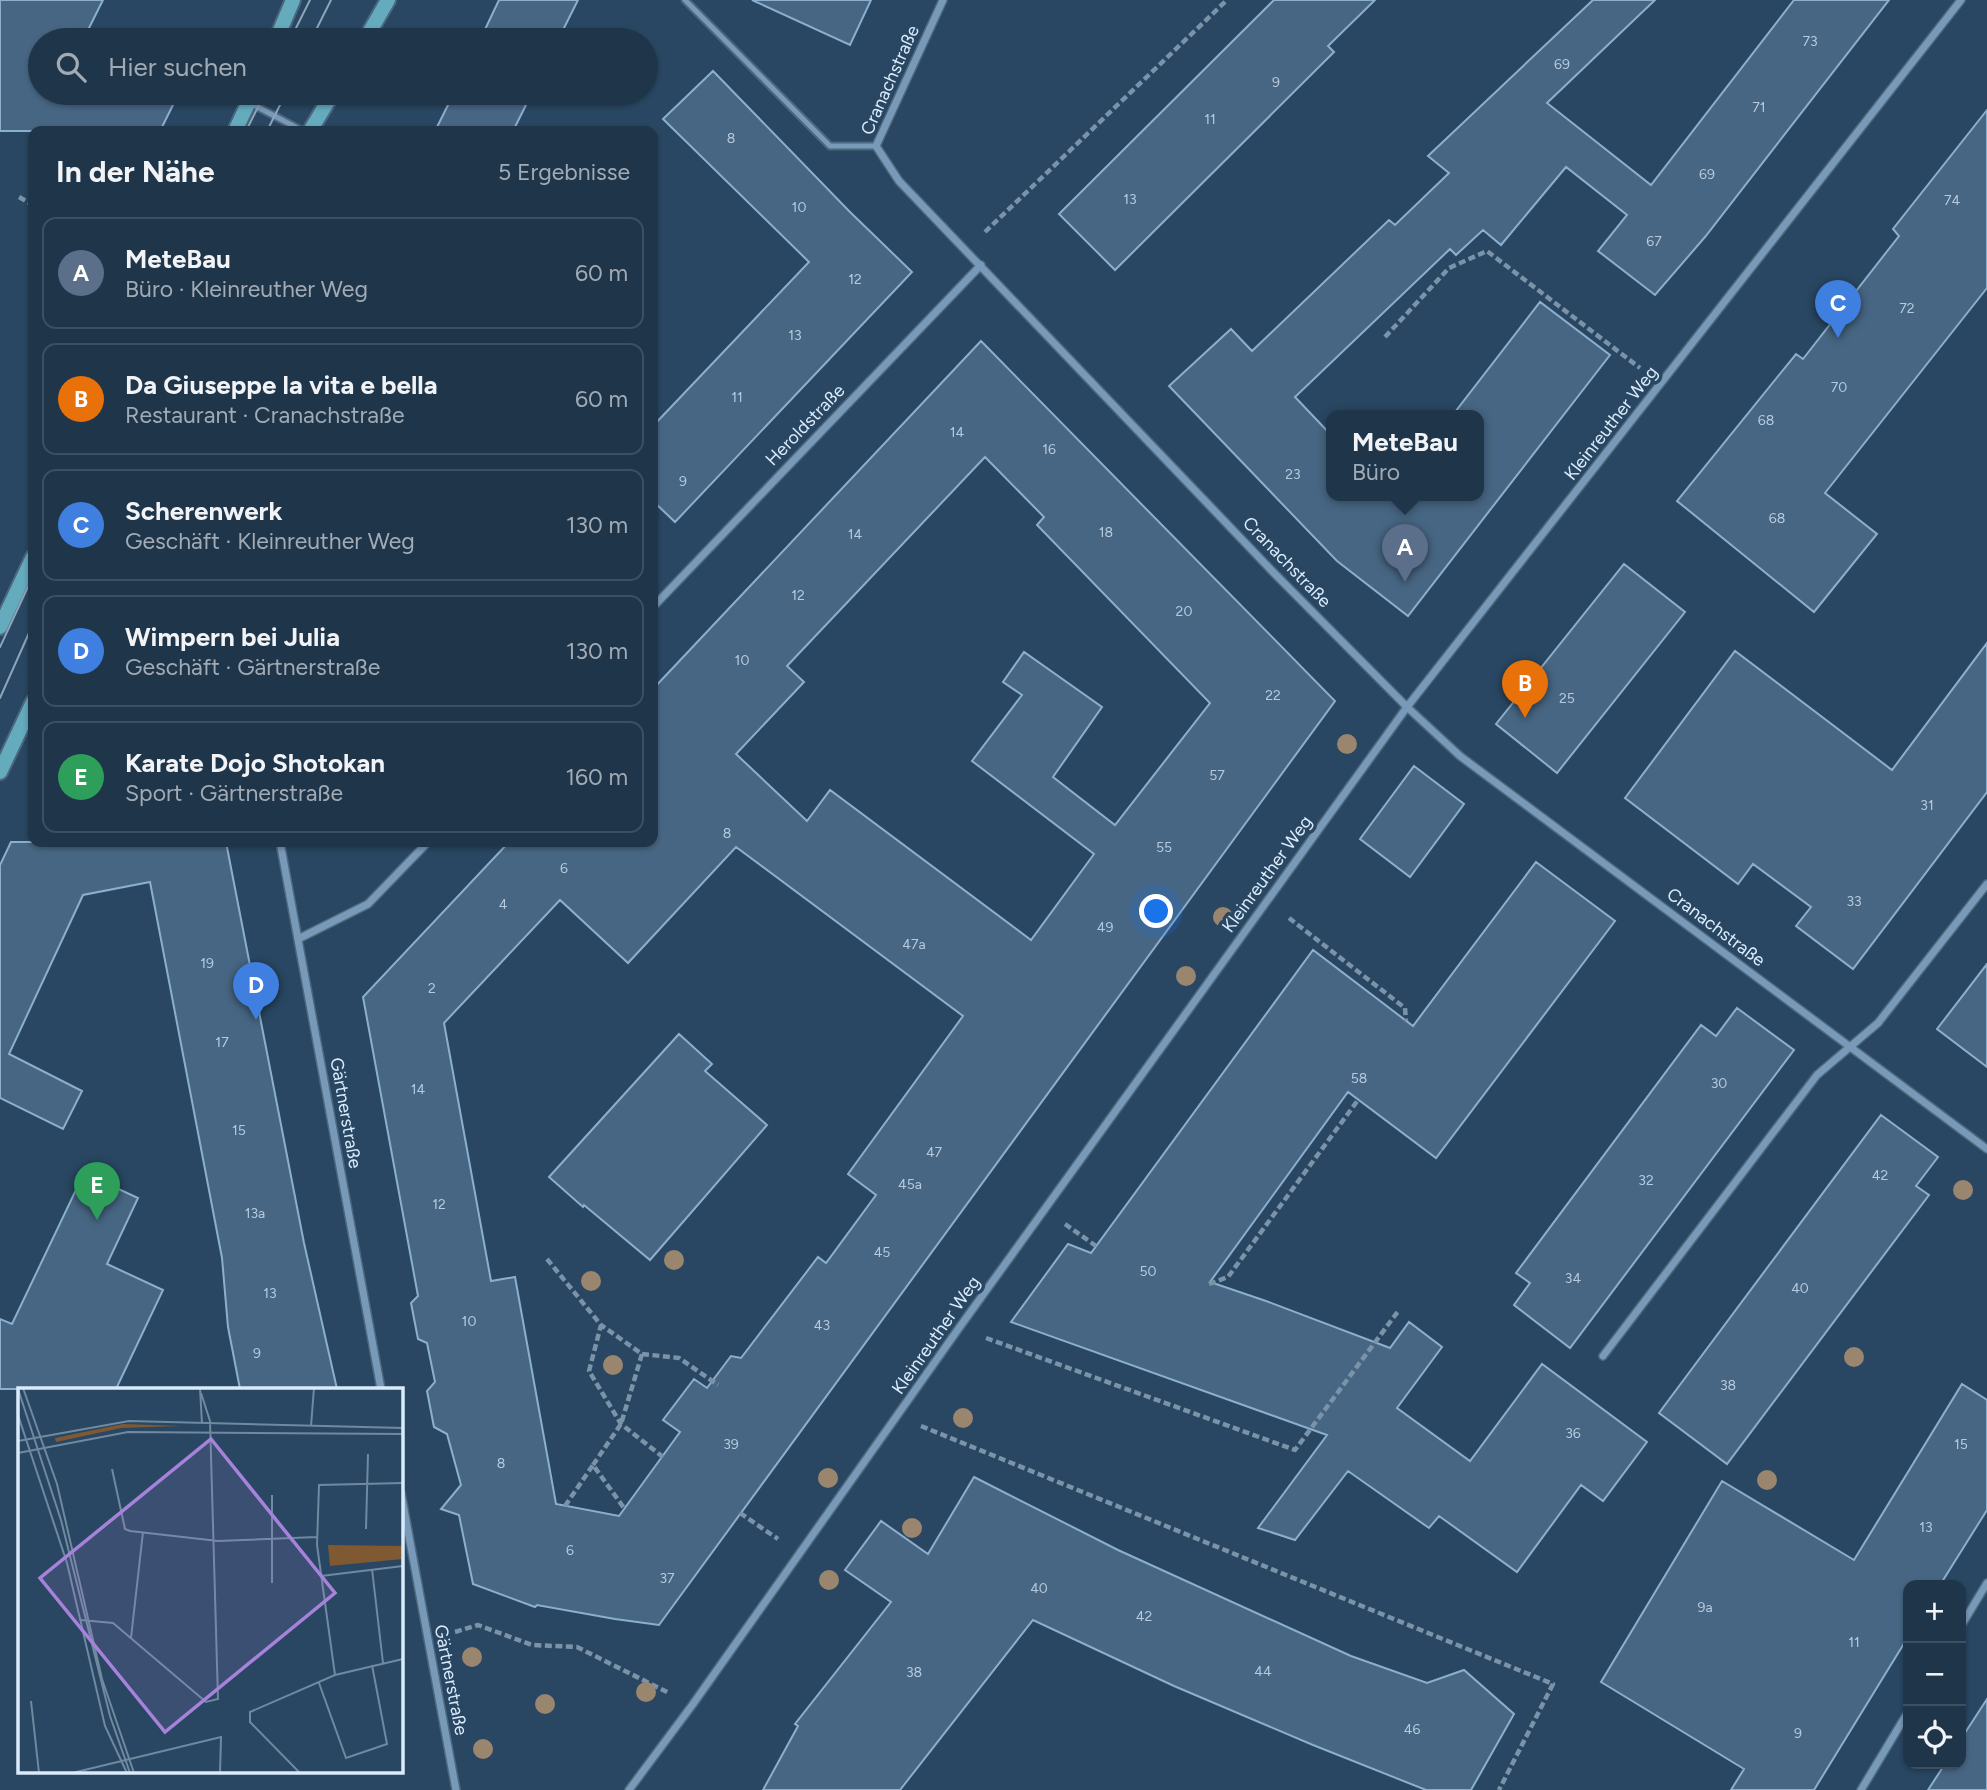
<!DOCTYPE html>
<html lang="de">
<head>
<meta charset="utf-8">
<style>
	body { margin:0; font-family:Figtree,sans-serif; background:#273d51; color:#f1f3f6 }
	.controls { position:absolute; right:21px; bottom:21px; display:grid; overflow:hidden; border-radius:14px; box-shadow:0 2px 5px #0004 }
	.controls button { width:63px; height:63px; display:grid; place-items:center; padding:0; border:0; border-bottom:2px solid #3c5062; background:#1f354a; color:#f1f3f6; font:35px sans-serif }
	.you { position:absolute; left:1157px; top:912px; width:24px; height:24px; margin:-18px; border:5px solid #fff; border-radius:50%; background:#1a73e8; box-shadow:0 0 0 10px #1a73e833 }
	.badge { display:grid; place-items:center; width:46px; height:46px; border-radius:50%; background:#d6ab8b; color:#fff; font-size:23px; font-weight:700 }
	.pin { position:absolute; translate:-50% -58px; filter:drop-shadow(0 2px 4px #0008) }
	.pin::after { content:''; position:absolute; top:37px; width:24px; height:21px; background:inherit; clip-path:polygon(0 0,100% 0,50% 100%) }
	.popup { position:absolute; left:1326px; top:410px; width:158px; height:91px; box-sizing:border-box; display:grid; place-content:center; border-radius:14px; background:#1f354a; filter:drop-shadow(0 2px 5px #0005); font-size:23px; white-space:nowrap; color:#a1abb5 }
	.popup b { font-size:26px; color:#f1f3f6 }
	.popup::after { content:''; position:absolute; left:50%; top:100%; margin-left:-14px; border:14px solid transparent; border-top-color:#1f354a }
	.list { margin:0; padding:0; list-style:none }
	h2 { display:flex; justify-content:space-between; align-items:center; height:91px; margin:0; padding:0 28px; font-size:30px }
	h2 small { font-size:23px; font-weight:400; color:#a1abb5 }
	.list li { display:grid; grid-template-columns:46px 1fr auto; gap:21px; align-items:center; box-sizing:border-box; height:112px; margin:0 14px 14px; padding:0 14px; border:2px solid #3c5062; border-radius:14px }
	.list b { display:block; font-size:26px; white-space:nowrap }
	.list p { margin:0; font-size:23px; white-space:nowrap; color:#a1abb5 }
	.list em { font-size:23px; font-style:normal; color:#a1abb5 }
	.icon { flex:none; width:38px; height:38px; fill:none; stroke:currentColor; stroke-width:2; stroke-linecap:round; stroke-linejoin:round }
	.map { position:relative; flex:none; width:1987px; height:1790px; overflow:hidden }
	.search { position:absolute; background:#1f354a; box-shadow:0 2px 5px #0004; left:28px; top:28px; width:630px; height:77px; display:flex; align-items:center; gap:18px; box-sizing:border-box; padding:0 24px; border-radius:38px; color:#a1abb5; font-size:26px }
	.panel { position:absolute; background:#1f354a; box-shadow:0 2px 5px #0004; left:28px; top:126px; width:630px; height:721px; border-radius:14px }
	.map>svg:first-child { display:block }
	.building { fill:#476683; stroke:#8dafce; stroke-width:2; fill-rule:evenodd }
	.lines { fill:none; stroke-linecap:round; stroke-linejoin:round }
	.lane-casing { stroke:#4b667d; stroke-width:9 }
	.street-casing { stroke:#4b667d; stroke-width:10 }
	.secondary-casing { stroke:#4b667d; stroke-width:18 }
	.path { stroke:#7b93a9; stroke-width:4.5; stroke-dasharray:7 3.5; stroke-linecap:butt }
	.lane { stroke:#7899b8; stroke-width:5 }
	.street { stroke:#7899b8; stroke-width:7 }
	.secondary { stroke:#64abbd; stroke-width:14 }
	.tram { stroke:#8da4b9; stroke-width:2 }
	.tree { fill:#9a856e }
	.labels { text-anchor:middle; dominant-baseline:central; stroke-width:7; stroke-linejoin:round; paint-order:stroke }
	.number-label { font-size:14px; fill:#b5cade }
	.street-label { font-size:18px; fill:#daebfc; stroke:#294762 }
	.inset-road { fill:none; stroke:#7089a0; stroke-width:2 }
	.view { fill:#a682da; fill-opacity:0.15; stroke:#a682da; stroke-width:3.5 }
	.inset-edge { fill:none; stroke:#daebfc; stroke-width:3.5 }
</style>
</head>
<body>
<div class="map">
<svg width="1987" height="1790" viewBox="0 0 1987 1790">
	<rect width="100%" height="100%" fill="#294762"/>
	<path class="building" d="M0,0h103l-20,40h-43v53h112l22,10 -14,28h-160z
		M499,0h79l-20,40h-78z
		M752,0h119l-21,45z
		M1274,0h101l-47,46 6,6 -219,218 -56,-56z
		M1593,0h62l-108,103 104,82 143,-185h95l-184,237 -50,58 -57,-44 29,-36 -61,-48 -65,78 -18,-15 -27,25 -6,-6 -155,148 37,39v60h147v-80h-27l88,-114 70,53 -202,261 -71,-55 -168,-175 62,-57 21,22 137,-131 6,5 54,-52 -21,-17z
		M713,71l137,141 62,60 -237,250 -22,-21v-75l156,-164 -146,-143z
		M454,93h78l-19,38h-78z
		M1987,110v178l-162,205 52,41 -63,78 -137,-111 119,-147 7,5 96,-123 -6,-7z
		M981,341l354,360 -676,924 -44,-6 -78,-14 -2,2 -62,-23 -14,-69 -18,-6 20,-24 -14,-51 -13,-7 -7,-36 8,-9 -8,-39 -9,-4 -7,-36 7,-7 -55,-299 146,-155h144v-153zM985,457l59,60 -7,8 173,178 -95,122 -62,-48 49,-70 -78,-55 -21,30 19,13 -50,66 122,93 -63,86 -201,-150 -23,31 -71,-67 68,-72 -17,-16zM736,847l227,169 -115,158 28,21 -50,68 -8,-6 -77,101 -10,-2 -24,32 -13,-9 -31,41 17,12 -61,84 -63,-12 -41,-227 -24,4 -47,-258 116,-123 68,63z
		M1624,564l61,48 -128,161 -61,-49z
		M1987,643v149l-134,177 -57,-43 15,-19 -58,-43 -15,20 -113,-86 110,-147 157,119z
		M1414,766l50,38 -54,73 -50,-38z
		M11,842h215l78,401 33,146h-97l-12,-62 -6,-69 -72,-376 -67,13 -74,159 73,37 -19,38 -63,-31v-233z
		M1536,862l79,59 -179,237 -88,-66 -138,190 56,19 124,47 19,-26 33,25 -45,61 73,53 72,-97 105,78 -44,59 -22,-16 -64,87 -78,-56 -10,12 -81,-57 -53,69 -37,-12 69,-93 -316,-113 57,-78 23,9 222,-303 100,76z
		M1987,964v103l-50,-38z
		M1737,1008l57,42 -224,298 -56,-43 16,-22 -14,-10 185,-248 15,11z
		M679,1034l33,30 -7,7 62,54 -117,135 -66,-55 -1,2 -34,-30z
		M1881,1115l57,42 -22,29 13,9 -202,269 -68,-51z
		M84,1173l54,25 -31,66 56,26 -47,99h-116v-70l12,5z
		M1962,1384l25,16v110l-47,75h-32v52l-94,153h-83l13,-21 -143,-87 121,-201 132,79z
		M974,1477l144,73 233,106 76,27 37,-13 50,44 -43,76h-45l-113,-45 -139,-59 -141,-66 -133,170h-137l35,-64 -3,-2 96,-122 -46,-32 36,-49 47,33z
		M1987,1699v91h-59l17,-26h16v-25z"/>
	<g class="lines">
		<g class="lane-casing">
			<path id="lane" d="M685,0l145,146h46
				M250,103l53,28"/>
		</g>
		<g class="street-casing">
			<path id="street" d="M943,0l-67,146 23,35 375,392 133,134 53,49 527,393
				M653,607l328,-342
				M280,842l101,547
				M298,939l70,-35 60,-62
				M1603,1356l214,-281 61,-52 109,-139
				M401,1493l55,297
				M1961,1626l26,-43
				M629,1790l64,-86 266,-376 448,-621 554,-707
				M1861,1790l47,-78"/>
		</g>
		<g class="secondary-casing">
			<path id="secondary" d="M276,40l17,-40
				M365,40l23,-40
				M235,131l18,-38
				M310,131l23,-38
				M0,627l33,-70
				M0,772l33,-70"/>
		</g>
		<path class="path" d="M19,197l14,8
			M985,232l242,-232
			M1385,337l64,-69 38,-17 153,117
			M1289,918l116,90 1,13
			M1065,1224l31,22
			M547,1259l54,66 -12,46 32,53 42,33
			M1209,1284l19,-7 130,-177
			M986,1338l309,112 104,-140
			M642,1354l37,4 39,27
			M921,1426l632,258 -54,106
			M593,1465l28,-41 21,-70 -41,-29
			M565,1506l28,-41 31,43
			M740,1513l38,26
			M455,1632l23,-7 54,20 45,2 92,46"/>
		<use href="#lane" class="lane"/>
		<use href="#street" class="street"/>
		<use href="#secondary" class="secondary"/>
		<path class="tram" d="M290,40l20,-40
			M311,40l20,-40
			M246,131l19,-38
			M267,131l19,-38
			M0,647l33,-71
			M0,698l33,-74"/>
	</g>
	<g class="tree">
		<circle cx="1347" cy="744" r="10"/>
		<circle cx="1223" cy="917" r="10"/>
		<circle cx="1186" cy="976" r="10"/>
		<circle cx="1963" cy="1190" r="10"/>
		<circle cx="674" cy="1260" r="10"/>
		<circle cx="591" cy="1281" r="10"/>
		<circle cx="1854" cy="1357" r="10"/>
		<circle cx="613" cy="1365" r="10"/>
		<circle cx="963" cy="1418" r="10"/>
		<circle cx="828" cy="1478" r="10"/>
		<circle cx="1767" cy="1480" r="10"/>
		<circle cx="912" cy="1528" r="10"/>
		<circle cx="829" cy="1580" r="10"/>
		<circle cx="472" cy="1657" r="10"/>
		<circle cx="646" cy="1692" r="10"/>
		<circle cx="545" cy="1704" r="10"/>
		<circle cx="483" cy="1749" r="10"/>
	</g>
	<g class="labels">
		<g class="number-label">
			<text x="1810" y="41">73</text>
			<text x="1562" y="64">69</text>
			<text x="1276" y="82">9</text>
			<text x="1759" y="107">71</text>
			<text x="1210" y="119">11</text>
			<text x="731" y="138">8</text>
			<text x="1707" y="174">69</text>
			<text x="1130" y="199">13</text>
			<text x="1952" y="200">74</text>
			<text x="799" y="207">10</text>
			<text x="1654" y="241">67</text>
			<text x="855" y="279">12</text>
			<text x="1907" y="308">72</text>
			<text x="795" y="335">13</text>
			<text x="1839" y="387">70</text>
			<text x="737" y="397">11</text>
			<text x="1766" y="420">68</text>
			<text x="957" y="432">14</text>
			<text x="1049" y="449">16</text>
			<text x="1293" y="474">23</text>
			<text x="683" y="481">9</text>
			<text x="1777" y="518">68</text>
			<text x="1106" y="532">18</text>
			<text x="855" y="534">14</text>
			<text x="798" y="595">12</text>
			<text x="1184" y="611">20</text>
			<text x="742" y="660">10</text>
			<text x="1273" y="695">22</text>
			<text x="1567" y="698">25</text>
			<text x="1217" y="775">57</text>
			<text x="1927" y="805">31</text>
			<text x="727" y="833">8</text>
			<text x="1164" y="847">55</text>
			<text x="564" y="868">6</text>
			<text x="1854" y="901">33</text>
			<text x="503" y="904">4</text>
			<text x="1105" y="927">49</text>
			<text x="914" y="944">47a</text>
			<text x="207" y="963">19</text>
			<text x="432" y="988">2</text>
			<text x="222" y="1042">17</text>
			<text x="1359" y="1078">58</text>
			<text x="1719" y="1083">30</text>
			<text x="418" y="1089">14</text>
			<text x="239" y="1130">15</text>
			<text x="934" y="1152">47</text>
			<text x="1880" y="1175">42</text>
			<text x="1646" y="1180">32</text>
			<text x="910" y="1184">45a</text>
			<text x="439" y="1204">12</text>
			<text x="255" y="1213">13a</text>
			<text x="882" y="1252">45</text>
			<text x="1148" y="1271">50</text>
			<text x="1573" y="1278">34</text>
			<text x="1800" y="1288">40</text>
			<text x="270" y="1293">13</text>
			<text x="469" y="1321">10</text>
			<text x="822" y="1325">43</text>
			<text x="257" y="1353">9</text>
			<text x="1728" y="1385">38</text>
			<text x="1573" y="1433">36</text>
			<text x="731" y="1444">39</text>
			<text x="1961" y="1444">15</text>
			<text x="501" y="1463">8</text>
			<text x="1926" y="1527">13</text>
			<text x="570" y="1550">6</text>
			<text x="667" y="1578">37</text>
			<text x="1039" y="1588">40</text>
			<text x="1705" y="1607">9a</text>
			<text x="1144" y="1616">42</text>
			<text x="1854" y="1642">11</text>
			<text x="1263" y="1671">44</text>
			<text x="914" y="1672">38</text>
			<text x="1412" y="1729">46</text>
			<text x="1798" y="1733">9</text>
		</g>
		<g class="street-label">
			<text transform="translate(890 80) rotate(-66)">Cranachstraße</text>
			<text transform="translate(1611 423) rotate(-52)">Kleinreuther Weg</text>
			<text transform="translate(805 425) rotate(-46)">Heroldstraße</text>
			<text transform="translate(1287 562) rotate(46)">Cranachstraße</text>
			<text transform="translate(1267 874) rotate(-54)">Kleinreuther Weg</text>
			<text transform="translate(1716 927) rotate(37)">Cranachstraße</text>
			<text transform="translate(346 1113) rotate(80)">Gärtnerstraße</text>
			<text transform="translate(936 1335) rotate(-55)">Kleinreuther Weg</text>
			<text transform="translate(451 1680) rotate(79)">Gärtnerstraße</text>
		</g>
	</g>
	<g transform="translate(18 1388)">
		<rect width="385" height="385" fill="#294762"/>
		<path d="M105,36l59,2 -61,2 -65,14 -1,-4zM310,157l75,1v13l-73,7z" fill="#7e5931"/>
		<path class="inset-road" d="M5,0l34,96 45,195 32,94M182,0l2,36M0,1l43,131 49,196 20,57M0,27l49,148 38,163 22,47M293,38l3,-38M0,53l111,-20 274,7M0,65l110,-21 275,2M94,81l13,60 5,2 88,10 99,-4M254,107v88M348,141l2,-75M354,181l11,94M303,188l82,-10M63,232l32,3 93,79 12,-3 -8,-278 -9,-28M113,250l12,-106M317,287l-18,-130 2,-60 84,-2M301,295l27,75 41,-14 -15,-79M13,313l8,72M54,385l149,-36 -1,36M282,385l-50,-51v-10l85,-37 68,-16"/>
		<path class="view" d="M193,51l124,154 -170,139 -125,-154z"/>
		<rect width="385" height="385" class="inset-edge"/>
	</g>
</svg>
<div class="controls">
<button>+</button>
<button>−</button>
<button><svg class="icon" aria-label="locate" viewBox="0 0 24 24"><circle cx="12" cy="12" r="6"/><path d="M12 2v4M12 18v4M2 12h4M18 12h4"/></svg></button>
</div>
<div class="you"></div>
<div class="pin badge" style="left:1405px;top:582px;background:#5c6f8a">A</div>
<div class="popup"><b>MeteBau</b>Büro</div>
<div class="pin badge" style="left:1525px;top:718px;background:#e8710a">B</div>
<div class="pin badge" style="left:1838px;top:338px;background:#3f7fe0">C</div>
<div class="pin badge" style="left:256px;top:1020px;background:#3f7fe0">D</div>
<div class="pin badge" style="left:97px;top:1220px;background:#2e9e5b">E</div>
<div class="search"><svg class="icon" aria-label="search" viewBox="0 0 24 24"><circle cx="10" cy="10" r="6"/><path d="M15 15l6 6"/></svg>Hier suchen</div>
<section class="panel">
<h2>In der Nähe<small>5 Ergebnisse</small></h2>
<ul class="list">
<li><span class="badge" style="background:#5c6f8a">A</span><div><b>MeteBau</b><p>Büro · Kleinreuther Weg</p></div><em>60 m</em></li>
<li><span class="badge" style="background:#e8710a">B</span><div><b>Da Giuseppe la vita e bella</b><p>Restaurant · Cranachstraße</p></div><em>60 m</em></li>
<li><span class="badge" style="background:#3f7fe0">C</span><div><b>Scherenwerk</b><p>Geschäft · Kleinreuther Weg</p></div><em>130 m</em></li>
<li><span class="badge" style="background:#3f7fe0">D</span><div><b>Wimpern bei Julia</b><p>Geschäft · Gärtnerstraße</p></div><em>130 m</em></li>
<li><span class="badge" style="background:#2e9e5b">E</span><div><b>Karate Dojo Shotokan</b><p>Sport · Gärtnerstraße</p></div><em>160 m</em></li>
</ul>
</section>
</div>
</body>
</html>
